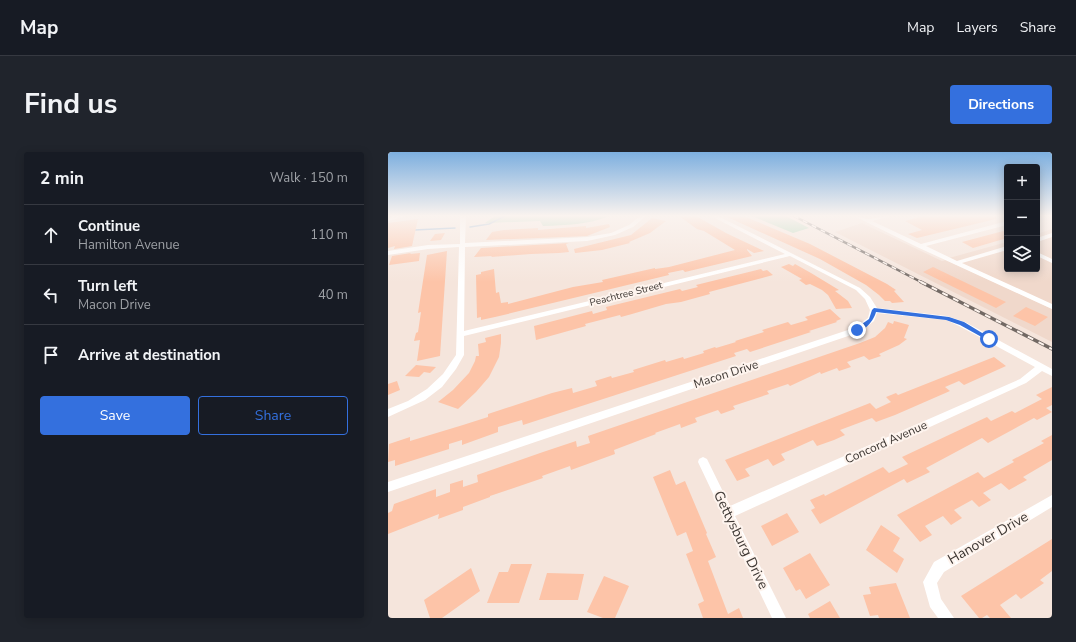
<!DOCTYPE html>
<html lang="en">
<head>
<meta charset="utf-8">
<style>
	body { margin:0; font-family:"Nunito Sans",sans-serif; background:#20242c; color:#f1f3f6 }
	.controls { position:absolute; right:12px; top:12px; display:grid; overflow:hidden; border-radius:4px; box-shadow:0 2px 10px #0003 }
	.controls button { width:36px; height:36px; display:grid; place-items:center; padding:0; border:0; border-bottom:1px solid #363941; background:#171b24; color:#f1f3f6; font:20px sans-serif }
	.stop { position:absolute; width:12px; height:12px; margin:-9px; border:3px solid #3470de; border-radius:50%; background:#fff }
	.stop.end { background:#3470de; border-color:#fff; box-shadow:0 1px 4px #0008 }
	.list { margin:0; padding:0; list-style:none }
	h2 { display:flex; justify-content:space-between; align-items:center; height:52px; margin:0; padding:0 16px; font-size:17px }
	h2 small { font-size:13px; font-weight:400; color:#9ea1a6 }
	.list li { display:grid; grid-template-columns:26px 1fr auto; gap:12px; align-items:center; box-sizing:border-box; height:60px; padding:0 16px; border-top:1px solid #363941 }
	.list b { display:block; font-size:15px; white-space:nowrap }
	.list p { margin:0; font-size:13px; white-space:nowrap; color:#9ea1a6 }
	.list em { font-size:13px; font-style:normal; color:#9ea1a6 }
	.actions { display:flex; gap:8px; padding:12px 16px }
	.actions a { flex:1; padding:9px 0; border:1px solid #3470de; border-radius:4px; text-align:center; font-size:14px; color:#3470de }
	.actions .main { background:#3470de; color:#fff }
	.icon { flex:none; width:22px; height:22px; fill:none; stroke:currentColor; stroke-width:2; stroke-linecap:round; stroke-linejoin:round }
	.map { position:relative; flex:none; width:664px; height:466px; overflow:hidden; border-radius:4px }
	header { display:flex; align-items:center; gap:24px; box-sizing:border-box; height:56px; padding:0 20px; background:#171b24; border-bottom:1px solid #363941 }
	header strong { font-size:19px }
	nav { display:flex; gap:22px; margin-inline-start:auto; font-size:14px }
	.intro { display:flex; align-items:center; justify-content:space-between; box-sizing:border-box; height:96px; padding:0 24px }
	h1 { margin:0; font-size:28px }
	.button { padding:10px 18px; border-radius:4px; background:#3470de; color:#fff; font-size:14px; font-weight:700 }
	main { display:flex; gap:24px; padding:0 24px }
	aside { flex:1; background:#171b24; border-radius:4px; box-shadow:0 2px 10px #0003 }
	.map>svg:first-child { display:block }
	.built { fill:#f0d8cb }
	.green { fill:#aad4b4 }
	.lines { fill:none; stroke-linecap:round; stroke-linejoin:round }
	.stream { stroke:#7da8d1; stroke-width:1.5 }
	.building { fill:#fdc4a8 }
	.minor { fill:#fff; fill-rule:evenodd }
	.rail-far1-casing { stroke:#726964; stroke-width:2.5 }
	.rail-casing { stroke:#726964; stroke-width:3.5 }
	.rail-far1 { stroke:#fef4ee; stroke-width:1.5; stroke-dasharray:5; stroke-linecap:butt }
	.rail { stroke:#fef4ee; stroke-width:2; stroke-dasharray:6; stroke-linecap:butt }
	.route { fill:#3470de }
	.labels { text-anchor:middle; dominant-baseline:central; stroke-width:4; stroke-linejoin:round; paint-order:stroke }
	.far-street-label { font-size:10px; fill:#3d3733; stroke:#fef4ee }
	.street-label { font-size:12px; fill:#3d3733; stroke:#fef4ee }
	.near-street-label { font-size:14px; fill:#3d3733; stroke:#fef4ee }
</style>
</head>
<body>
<header>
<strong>Map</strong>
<nav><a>Map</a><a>Layers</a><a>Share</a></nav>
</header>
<div class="intro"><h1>Find us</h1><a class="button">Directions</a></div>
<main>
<aside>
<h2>2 min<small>Walk · 150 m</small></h2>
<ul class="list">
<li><svg class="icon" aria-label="ahead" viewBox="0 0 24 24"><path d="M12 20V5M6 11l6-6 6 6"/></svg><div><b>Continue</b><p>Hamilton Avenue</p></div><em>110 m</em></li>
<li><svg class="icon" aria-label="left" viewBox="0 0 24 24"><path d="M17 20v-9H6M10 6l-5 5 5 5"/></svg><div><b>Turn left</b><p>Macon Drive</p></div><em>40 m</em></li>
<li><svg class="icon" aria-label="arrive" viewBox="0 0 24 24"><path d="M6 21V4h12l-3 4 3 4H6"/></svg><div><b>Arrive at destination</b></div></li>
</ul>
<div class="actions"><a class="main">Save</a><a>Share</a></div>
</aside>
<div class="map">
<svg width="664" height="466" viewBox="0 0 664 466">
	<rect width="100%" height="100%" fill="#f5e5dc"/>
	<path class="built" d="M474,71l80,38 4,-1 106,49v33l-217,-110z
		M664,77v76l-103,-47 58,-16v27h30v-35z"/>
	<path class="green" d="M107,64h114c-21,9 -43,9 -66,10l-3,-5 -55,2z
		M364,64h34l23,12 -16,5z"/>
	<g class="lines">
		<path class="stream" d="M82,75l19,-3 16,-8
			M26,78l41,-2"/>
	</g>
	<path class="building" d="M291,64h17l30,17 38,18 -10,2 -7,-4v1l5,6 -67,16 -2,-2 -15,3 1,2 -174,42 -14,3v-3l-4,1 -1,-43 5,-1v-2l13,-3 2,24 3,-1 2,11 7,-1v2l65,-17 30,-5 -1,-2 53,-12v1l14,-2 66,-17 -31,-19 -7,-2z
		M337,64l21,1 64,27 77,40 9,6 -2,1 10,11 -12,1 -2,-2h-5l-6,-6 -13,-10 -46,-26z
		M535,64h73v3l-79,19 -9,-4 14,-4 -17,-9z
		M264,66l14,3 -16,12 -21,9 1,1 -28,7 -27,3 -1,-4 57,-14z
		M30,67l-6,27 -18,3 1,-3 -7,2v-25z
		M221,72l1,3 -23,9 -101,4 6,-8 12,-2 34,-2v2l48,-4v2z
		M619,78v8l-34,10 -11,-6z
		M57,81l-4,7 -11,1 5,-7z
		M181,91l-3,1 3,8 -10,1 -28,1 -40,3 1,-1 -18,1 7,-9z
		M59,99l-7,105 -23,5 3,-21 -6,1 2,-8 2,-1 3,-20 -3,1 9,-58z
		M23,101l-1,1 10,-1 -1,8 -30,4 3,-9z
		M401,112l4,2 2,-2 16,9 28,17 -4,1 13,10 4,7 -16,1 -8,-14 -6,-5 -12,-6 -4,1 -7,-5 3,-1 -21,-12z
		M545,115l73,35 -10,6 -73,-36z
		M373,117l2,2 4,-1 6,5 -64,17 1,2 -29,8 -15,2 -34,10 -11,3 -1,-2 -35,9 1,2 -50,14 -2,-14 58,-15 1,3 14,-4 -1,-3 74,-18 2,2 16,-4 -2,-2z
		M638,155l22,10 -13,9 -22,-10z
		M442,157l11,10 -5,2 1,1 -28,9 2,1 -61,20 -3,-3 -13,4 2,3 -213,69 -1,-5 -24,7v5l-36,13v-5l-13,4v5l-54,17v-6l-7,2 1,-18 21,-7v4l53,-16 25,-8v-3l64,-21 20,-5 1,5 24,-7 -2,-5 16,-5 1,2 22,-6 -1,-2 32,-10 1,2 17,-5 1,2 20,-6 -1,-2 12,-4 1,1 20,-6 -1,-1 29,-9 -2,-2 26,-8 3,3 17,-5 -3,-3z
		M506,169l15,4 -5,13 3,1 -8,6 -20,9 2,2 -12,4 -5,-4 -17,6 4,5 -12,4 -2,-3 -16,6 -1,-2 -30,14 -2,-2 -21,7 2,3 -36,12 2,3 -14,5 -3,-4 -23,8 2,4 -16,6 -1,-4 -25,9 1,1 -42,16 1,4 -44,16 -1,-4 -28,10 1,2 -53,18v1l-27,10v3l-25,9 1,-5 -51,20v-21l4,-2 2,-7 42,-15v8l14,-5v-8l13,-4v7l15,-5 -1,-7 66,-23 33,-11 1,6 13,-4 -2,-7 272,-93 15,-6 10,-9 3,-6 5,2z
		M113,182v9l-2,14 -10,20 -13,15 -18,17 -20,-7 15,-12 16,-17 6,-12 1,-5h3l-1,-12 8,-2 -1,-4z
		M606,205l12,9 -42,19 -5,-4 -14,6 5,4 -55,24 -19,7 -4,-4 -32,12 5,5 -11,5 -17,6 -4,-6 -20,9 -12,5 4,6 -12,6 -5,-7 -23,10 5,7 -13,5 -12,-21 145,-57 6,6 15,-7 -5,-5 10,-4 2,2z
		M28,213l20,2 -6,6 -6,-1 -5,5 -14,-1z
		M9,229l3,9 -12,5v-11z
		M664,235v18l-6,3 6,4 -15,8 -3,-2 -46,25 -6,-5 -56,30 4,4 -23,11 -3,-4 -84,45 -9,-14 4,-2 -5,-8 14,-6 1,2 58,-29 6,6 19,-9 -6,-7 85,-40 4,4 21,-10 3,2 27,-14 -6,-4z
		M664,283v25l-29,17 4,3 -18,10 -8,-7 -18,10 8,7 -12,7 -7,-7 -18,10 8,8 -11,7 -8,-9 -18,10 7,9 -12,7 -23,-27 81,-43 6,6 30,-16 -2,-2 32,-17 -3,-2z
		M282,318l6,15 9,-4 22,52 -1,1 10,23 -8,4 20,53 11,-6 4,10h-40l-5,-14 6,-3 -18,-47 7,-3 -7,-19 -9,4 -24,-59z
		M399,361l12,19 -27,14 -11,-20z
		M493,373l19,13 -7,13 11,8 -7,14 -31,-23z
		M664,387v32l-12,9 4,3 -23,16 -5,-5 -16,11 11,13h-21l-3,-3 -5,3h-3l-18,-22z
		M422,401l20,32 -24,14 -6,-10 -4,2 -13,-23z
		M123,412h21l-13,39h-32l12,-31h9z
		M83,416l9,23 -38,27h-12l-6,-18z
		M159,421l37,1 -6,26h-39z
		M216,424l25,10 -14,32h-12l-16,-6z
		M508,431l14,35h-31l-1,-3 -8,1 -7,-21 8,-1 -2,-7z
		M442,449l10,17h-30l-2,-4z"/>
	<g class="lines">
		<path class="minor" d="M6,64h13l-19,5v-4z
			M72,64h6l-1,27 122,-6 24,-4 18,-8 11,-9h6l-13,11 -18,8 -28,6 -122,6 -1,84 321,-77 -74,-38h7l142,72 10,9 7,11 70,8 18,6 87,47v7l-10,-5 -16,12 -291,133 51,102h-14l-74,-156 1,-3 4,-2 4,2 23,47 290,-127 15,-12 -76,-41 -13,-6 -69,-7 -3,8 -14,11 -472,160v-10l466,-154 14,-10 2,-8 -5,-11 -9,-9 -66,-34 -326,80v19l-8,14 -14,18 -17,13 -37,17v-8l20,-8 19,-12 16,-15 13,-19 3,-108 -31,2 -40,6v-4l40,-6 32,-1z
			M466,64c5,0 11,3 15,3 8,-1 15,-3 23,-3l-20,5 49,23 86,-23v4l-81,21 31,15 50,-15v4l-45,13 90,41v5l-135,-62z
			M664,81v4l-15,5v-4z
			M649,100l15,7v4l-15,-7z
			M664,343v12l-108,65 -7,11 4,16 13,19h-16l-8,-11 -7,-25 11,-20z"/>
		<g class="rail-far1-casing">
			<path id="rail-far1" d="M406,64l129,67"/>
		</g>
		<g class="rail-casing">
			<path id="rail" d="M533,130l131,67"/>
		</g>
		<use href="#rail-far1" class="rail-far1"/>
		<use href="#rail" class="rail"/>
	</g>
	<linearGradient id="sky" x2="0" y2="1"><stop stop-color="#7dafdf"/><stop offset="0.49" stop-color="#faf3ef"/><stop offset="1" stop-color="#faf3ef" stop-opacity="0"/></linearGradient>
	<rect width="664" height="130" fill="url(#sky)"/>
	<path class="route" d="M486,156l75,9 15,5 28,17 -5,1 -27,-15 -14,-5 -70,-8c-2,8 -11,20 -21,20v-3l14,-10 3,-9z"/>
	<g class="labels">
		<g class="far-street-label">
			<text transform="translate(238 142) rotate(-14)">Peachtree Street</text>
		</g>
		<g class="street-label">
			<text transform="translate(338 222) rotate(-18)">Macon Drive</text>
			<text transform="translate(498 290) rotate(-24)">Concord Avenue</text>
		</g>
		<g class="near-street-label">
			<text transform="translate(600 386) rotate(-30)">Hanover Drive</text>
			<text transform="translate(353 388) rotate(64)">Gettysburg Drive</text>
		</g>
	</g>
</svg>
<div class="controls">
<button>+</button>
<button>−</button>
<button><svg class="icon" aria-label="layers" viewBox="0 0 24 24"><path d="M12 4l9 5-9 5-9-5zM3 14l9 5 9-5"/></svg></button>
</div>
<div class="stop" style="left:601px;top:187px"></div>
<div class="stop end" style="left:469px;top:178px"></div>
</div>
</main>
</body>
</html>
